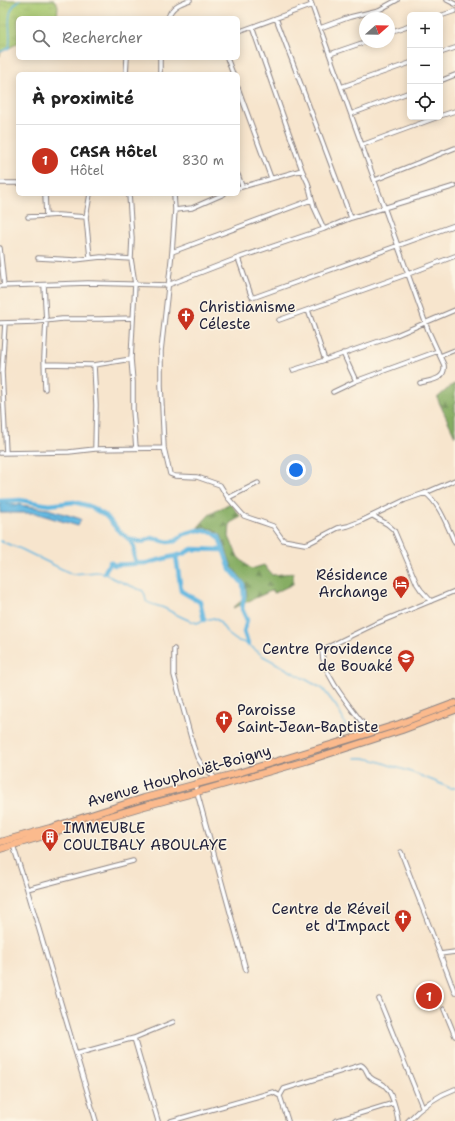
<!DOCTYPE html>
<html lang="fr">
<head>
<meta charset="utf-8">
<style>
	body { margin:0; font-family:"Shantell Sans",sans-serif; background:#f6f6f6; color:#222 }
	.controls { position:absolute; right:12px; top:12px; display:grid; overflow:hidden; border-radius:6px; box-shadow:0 2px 10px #0003 }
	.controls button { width:36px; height:36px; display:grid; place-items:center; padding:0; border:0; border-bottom:1px solid #e0e0e0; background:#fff; color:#222; font:20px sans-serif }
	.compass { position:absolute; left:359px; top:12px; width:36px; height:36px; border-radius:50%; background:#fff; box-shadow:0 2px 10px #0003; rotate:70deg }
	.you { position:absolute; left:296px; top:470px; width:14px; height:14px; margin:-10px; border:3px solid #fff; border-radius:50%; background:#1a73e8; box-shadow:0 0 0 6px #1a73e833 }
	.badge { display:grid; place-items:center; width:26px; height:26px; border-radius:50%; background:#c8321e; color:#fff; font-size:13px; font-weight:700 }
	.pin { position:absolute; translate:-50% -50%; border:2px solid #fff; box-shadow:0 1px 4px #0006 }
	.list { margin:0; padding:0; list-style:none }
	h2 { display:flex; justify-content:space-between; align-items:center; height:52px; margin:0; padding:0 16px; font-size:17px }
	h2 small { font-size:13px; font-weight:400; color:#767676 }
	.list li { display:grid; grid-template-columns:26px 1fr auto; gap:12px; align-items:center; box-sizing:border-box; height:72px; padding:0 16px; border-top:1px solid #e0e0e0 }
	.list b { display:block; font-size:15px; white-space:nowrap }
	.list p { margin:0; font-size:13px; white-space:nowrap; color:#767676 }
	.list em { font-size:13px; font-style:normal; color:#767676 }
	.icon { flex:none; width:22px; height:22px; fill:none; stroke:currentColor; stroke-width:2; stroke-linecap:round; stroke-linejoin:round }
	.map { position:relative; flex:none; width:455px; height:1121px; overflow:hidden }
	.search { position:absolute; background:#fff; box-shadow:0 2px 10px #0003; left:16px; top:16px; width:224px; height:44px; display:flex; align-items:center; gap:10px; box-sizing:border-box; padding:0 14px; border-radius:6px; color:#767676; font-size:15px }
	.panel { position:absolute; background:#fff; box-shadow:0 2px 10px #0003; left:16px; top:72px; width:224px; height:124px; border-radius:6px }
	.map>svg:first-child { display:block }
	.grass { fill:url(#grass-tufts); stroke:#667656 }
	.forest { fill:url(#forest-firs); stroke:#546850 }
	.water { fill:url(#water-waves); stroke:#436c8e }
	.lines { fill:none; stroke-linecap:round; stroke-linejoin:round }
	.stream { stroke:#64b7e0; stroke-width:1.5 }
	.canal { stroke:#64b7e0; stroke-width:4.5 }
	.minor-casing { stroke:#8c8484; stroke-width:5.5 }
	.trunk-casing { stroke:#8c8484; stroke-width:8 }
	.minor { stroke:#fff; stroke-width:3.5 }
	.trunk { stroke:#fbba8d; stroke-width:6 }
	.labels { text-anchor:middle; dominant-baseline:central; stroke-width:3; stroke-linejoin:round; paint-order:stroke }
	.poi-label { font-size:15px; fill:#22223b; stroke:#fcf5e5; text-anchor:start }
	.street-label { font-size:15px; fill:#22223b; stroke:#fcf5e5 }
</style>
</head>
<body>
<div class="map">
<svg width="455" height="1121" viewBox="0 0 455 1121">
	<defs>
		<pattern id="grass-tufts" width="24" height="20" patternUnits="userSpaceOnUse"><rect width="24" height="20" fill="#a9c972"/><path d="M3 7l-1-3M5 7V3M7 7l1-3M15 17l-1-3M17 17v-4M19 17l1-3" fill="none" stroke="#91ac64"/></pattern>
		<pattern id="forest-firs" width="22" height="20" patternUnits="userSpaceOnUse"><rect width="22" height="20" fill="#86ad64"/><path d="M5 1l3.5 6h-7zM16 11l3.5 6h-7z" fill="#6d8c54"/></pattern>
		<pattern id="water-waves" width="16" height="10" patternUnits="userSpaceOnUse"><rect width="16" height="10" fill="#64b7e0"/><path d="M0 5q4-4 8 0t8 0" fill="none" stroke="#5294b7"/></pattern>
	</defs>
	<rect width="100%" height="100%" fill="#fcf5e5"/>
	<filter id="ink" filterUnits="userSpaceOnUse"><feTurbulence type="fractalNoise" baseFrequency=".025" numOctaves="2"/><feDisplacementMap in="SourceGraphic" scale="8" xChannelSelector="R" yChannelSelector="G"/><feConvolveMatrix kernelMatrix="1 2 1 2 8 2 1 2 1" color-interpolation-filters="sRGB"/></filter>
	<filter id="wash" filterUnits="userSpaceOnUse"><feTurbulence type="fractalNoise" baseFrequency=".012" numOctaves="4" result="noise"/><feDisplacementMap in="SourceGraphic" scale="16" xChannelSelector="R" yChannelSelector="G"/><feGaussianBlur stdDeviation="0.9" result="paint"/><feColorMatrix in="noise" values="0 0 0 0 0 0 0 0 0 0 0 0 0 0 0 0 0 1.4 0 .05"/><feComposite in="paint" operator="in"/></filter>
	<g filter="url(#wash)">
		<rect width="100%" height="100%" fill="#f7e5cd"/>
		<path class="grass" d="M0,0h54l4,5 -1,13h-39v25l-18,10v3z"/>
		<path class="forest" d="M455,384v52l-18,-38 15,-13z
			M230,503l11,14 -11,6 -1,14 9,20 13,12 13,-4 8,10 21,-2v11l-19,9 -1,-3 -40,18 14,-12 -2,-13 -13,-16 -11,-32 -8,-6 -15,-2 11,-12z"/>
		<path class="water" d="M0,502l48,7 33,10 -3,7 -43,-13h-35z"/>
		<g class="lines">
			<path class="stream" d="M0,52l9,-4c4,-17 -7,-37 11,-48
				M0,541l21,8 51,25 26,-2 6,1 8,5 31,13 2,4 1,6c5,4 11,4 18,7 12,6 19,11 33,15l7,-3 10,-2 5,3 9,13 8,6 12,4 15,12 60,33 13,17 7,13 5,14
				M356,758c11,-1 22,3 33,7 21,6 41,14 61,23h5"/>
			<path class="canal" d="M0,501l20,-1 29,5 25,-3 15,4 17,10 12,14 11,9 5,8v9l3,8
				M129,539l13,3 10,-4 16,4 8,-1 8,-7 14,-4 14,2 7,5 11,32 13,15 1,12 -2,13 5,11 -3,12 4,12
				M176,556l5,35 19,11 4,18
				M104,573l6,-11 4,3 33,-2 36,-9 9,-5 30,1"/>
		</g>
	</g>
	<g filter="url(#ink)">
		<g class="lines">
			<g class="minor-casing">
				<path id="minor" d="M310,0l118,330 16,35c2,15 -13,15 -24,18
					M447,0l8,4
					M440,16l15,-5
					M168,18c3,-11 12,-15 22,-18
					M276,18l75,200
					M252,27l50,143 6,13 6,24 10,22
					M320,28l30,-11 29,-7 18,-10
					M238,32l74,-27
					M389,33l21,-7
					M440,53l15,-5
					M330,54l35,-12
					M227,58l6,16
					M126,74l1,-16
					M160,74v-16
					M440,81l15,-6
					M341,87l69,-24
					M238,88l33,90
					M351,114l59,-22
					M440,116l15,-5
					M362,145l76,-28
					M238,175l4,11
					M375,180l80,-32
					M0,183h18
					M238,188l64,-18
					M45,194l1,22
					M90,194l-4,23 4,40
					M129,194l3,45 -1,20 4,25 -4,75 2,23v28l3,38
					M174,194l1,16 -3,42 -11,99v34l3,63 6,26 5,2 22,1 23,8 8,13 16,18 29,10 10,14 22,4 4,-1 29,-15 10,-2 13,-5 44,-21 20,-7 30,-13
					M175,210l17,-2 32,-14
					M28,217l30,-2 28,2
					M0,248l4,38
					M172,252l139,-52
					M38,258l37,2 26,-3 30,2
					M238,258l13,37 1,2h3l200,-72
					M44,285l2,36 -2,37 1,31
					M0,286l88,-3 80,2 70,-27 86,-29 27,-11 104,-32
					M308,310l17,50
					M279,320l129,-46 47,-18
					M0,323l35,-1 27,-3h38l33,-1
					M5,323l-3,49 4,81
					M343,353l13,28
					M440,356l15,-6
					M45,364l49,1 37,-6
					M94,365l2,40 -1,44
					M293,370l32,-10 69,-24 61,-26
					M333,392l23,-11 82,-30
					M0,453l69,-1 26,-3 69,-1
					M425,493c14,9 23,35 30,50
					M228,498l30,-15
					M373,516l14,8 7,6 23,54 4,6 10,11
					M174,649v26l19,70 4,12 5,8 14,14
					M370,733c-15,-21 -47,-56 -48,-81l4,-4 49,-24 80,-33
					M195,785l51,185
					M13,845l14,44 69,232
					M401,852l54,141
					M27,889l106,-28
					M440,954l15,-2
					M379,999l43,107
					M444,1009l11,27
					M134,1038l24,83
					M76,1054l58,-16 39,-16
					M280,1096l8,25
					M171,1121l102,-29 7,4 4,-7 77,-24c6,3 5,8 9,12 4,4 10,5 14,8 8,7 13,26 14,36
					M335,1121l59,-18
					M408,1121c14,-15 28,-25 47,-32"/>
			</g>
			<g class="trunk-casing">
				<path id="trunk" d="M0,842l50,-14 94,-30 94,-25 132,-40 29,-9 56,-21
					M0,849l141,-42 56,-15 109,-31 96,-31 53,-20"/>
			</g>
			<use href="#minor" class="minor"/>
			<use href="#trunk" class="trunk"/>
		</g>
	</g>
	<defs>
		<g id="church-pin" transform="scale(0.9)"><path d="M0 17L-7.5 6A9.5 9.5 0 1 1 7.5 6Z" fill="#c8321e" stroke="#fcf5e5"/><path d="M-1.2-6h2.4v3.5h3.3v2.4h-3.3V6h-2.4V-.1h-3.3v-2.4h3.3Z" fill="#fff"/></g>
		<g id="hotel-pin" transform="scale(0.9)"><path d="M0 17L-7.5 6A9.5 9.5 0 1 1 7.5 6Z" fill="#c8321e" stroke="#fcf5e5"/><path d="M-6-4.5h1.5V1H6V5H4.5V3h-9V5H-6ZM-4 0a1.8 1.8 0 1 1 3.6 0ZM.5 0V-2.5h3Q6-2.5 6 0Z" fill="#fff"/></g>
		<g id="university-pin" transform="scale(0.9)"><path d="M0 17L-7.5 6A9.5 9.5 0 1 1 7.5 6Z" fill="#c8321e" stroke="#fcf5e5"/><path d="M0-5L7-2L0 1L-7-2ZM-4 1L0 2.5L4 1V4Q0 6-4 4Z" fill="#fff"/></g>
		<g id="building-pin" transform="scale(0.9)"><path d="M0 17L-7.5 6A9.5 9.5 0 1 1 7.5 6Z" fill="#c8321e" stroke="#fcf5e5"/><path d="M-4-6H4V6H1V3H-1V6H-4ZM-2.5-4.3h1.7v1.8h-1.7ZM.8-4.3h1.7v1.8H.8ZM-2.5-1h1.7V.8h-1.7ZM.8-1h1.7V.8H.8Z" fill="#fff"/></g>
	</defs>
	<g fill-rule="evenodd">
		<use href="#church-pin" x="186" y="316"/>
		<use href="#hotel-pin" x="401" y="584"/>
		<use href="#university-pin" x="406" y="658"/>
		<use href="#church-pin" x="224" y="719"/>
		<use href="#building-pin" x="50" y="837"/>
		<use href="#church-pin" x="403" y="918"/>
	</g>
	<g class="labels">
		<g class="poi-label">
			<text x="199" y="307">Christianisme<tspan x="199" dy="17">Céleste</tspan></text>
			<text x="388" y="575" text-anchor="end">Résidence<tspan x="388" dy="17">Archange</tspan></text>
			<text x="393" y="649" text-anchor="end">Centre Providence<tspan x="393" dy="17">de Bouaké</tspan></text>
			<text x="237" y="710">Paroisse<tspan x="237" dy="17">Saint-Jean-Baptiste</tspan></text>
			<text x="63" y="828">IMMEUBLE<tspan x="63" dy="17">COULIBALY ABOULAYE</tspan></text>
			<text x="390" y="909" text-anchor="end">Centre de Réveil<tspan x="390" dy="17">et d'Impact</tspan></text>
		</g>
		<g class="street-label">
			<text transform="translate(179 776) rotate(-16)">Avenue Houphouët-Boigny</text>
		</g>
	</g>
</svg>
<div class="controls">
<button>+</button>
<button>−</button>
<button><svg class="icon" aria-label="locate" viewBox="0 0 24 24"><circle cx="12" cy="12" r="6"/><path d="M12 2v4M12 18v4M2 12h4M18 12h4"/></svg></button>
</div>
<svg class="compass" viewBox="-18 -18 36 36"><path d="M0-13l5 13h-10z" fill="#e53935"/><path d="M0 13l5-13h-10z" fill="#767676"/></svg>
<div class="you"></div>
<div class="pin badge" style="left:429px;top:996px">1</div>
<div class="search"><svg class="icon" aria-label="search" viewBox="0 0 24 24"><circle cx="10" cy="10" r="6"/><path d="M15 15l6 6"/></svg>Rechercher</div>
<section class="panel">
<h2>À proximité<small></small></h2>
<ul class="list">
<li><span class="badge">1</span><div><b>CASA Hôtel</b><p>Hôtel</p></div><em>830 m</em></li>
</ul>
</section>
</div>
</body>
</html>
